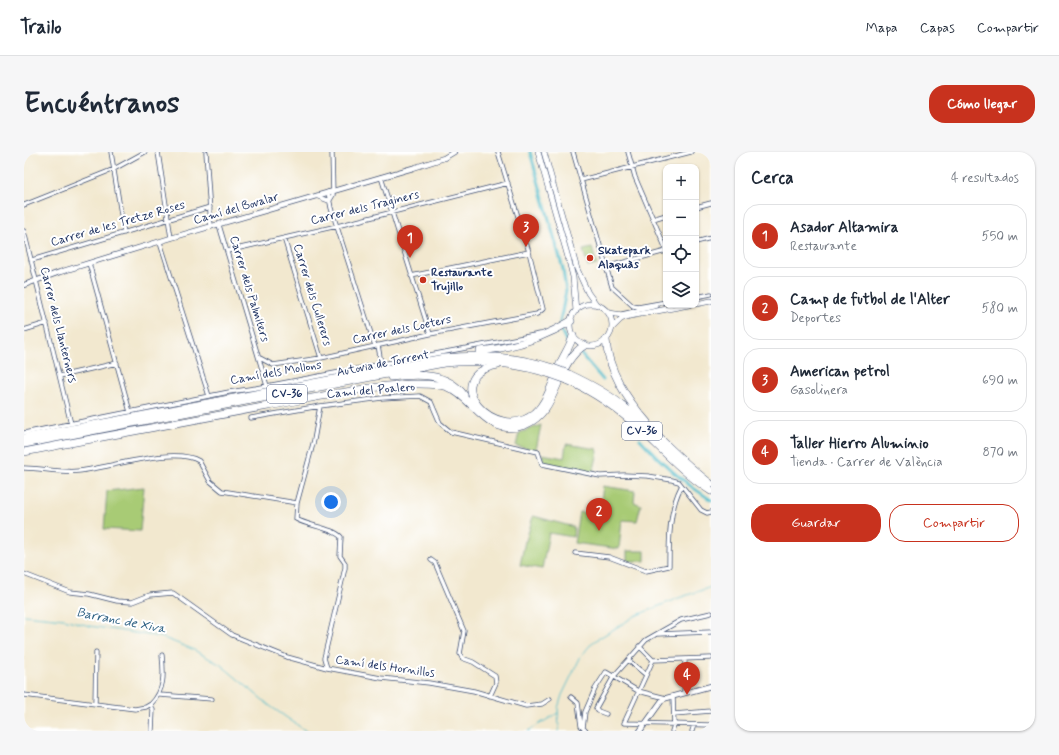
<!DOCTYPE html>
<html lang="es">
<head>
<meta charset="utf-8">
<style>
	body { margin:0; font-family:Mynerve,sans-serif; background:#f6f6f7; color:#1f2937 }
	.controls { position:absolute; right:12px; top:12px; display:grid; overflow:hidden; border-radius:8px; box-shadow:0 1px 3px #0004 }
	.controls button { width:36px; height:36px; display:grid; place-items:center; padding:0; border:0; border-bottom:1px solid #e0e1e3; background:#fff; color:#1f2937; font:20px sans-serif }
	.you { position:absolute; left:307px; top:350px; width:14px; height:14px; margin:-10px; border:3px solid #fff; border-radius:50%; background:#1a73e8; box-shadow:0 0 0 6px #1a73e833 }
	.badge { display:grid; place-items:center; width:26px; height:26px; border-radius:50%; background:#c8321e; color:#fff; font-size:13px; font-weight:700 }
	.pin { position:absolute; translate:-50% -33px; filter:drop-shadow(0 1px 2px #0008) }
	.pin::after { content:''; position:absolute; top:21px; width:14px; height:12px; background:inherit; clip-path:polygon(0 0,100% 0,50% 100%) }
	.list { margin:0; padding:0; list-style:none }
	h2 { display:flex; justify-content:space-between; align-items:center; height:52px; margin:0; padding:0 16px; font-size:17px }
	h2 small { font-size:13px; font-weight:400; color:#747a83 }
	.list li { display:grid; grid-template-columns:26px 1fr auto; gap:12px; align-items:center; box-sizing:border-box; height:64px; margin:0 8px 8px; padding:0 8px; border:1px solid #e0e1e3; border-radius:16px }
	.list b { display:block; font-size:15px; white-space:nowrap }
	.list p { margin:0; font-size:13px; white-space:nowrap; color:#747a83 }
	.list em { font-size:13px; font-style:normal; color:#747a83 }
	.actions { display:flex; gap:8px; padding:12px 16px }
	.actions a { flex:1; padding:9px 0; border:1px solid #c8321e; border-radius:16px; text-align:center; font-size:14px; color:#c8321e }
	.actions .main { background:#c8321e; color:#fff }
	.icon { flex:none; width:22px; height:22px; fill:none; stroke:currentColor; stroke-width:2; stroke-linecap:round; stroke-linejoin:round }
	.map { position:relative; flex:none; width:687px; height:579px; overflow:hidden; border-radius:16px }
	header { display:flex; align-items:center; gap:24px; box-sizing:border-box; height:56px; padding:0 20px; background:#fff; border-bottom:1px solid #e0e1e3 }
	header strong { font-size:19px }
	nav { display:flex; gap:22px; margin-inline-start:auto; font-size:14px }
	.intro { display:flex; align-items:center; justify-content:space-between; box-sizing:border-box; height:96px; padding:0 24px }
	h1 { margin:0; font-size:28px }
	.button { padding:10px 18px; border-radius:16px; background:#c8321e; color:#fff; font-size:14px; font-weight:700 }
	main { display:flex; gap:24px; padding:0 24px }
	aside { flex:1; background:#fff; border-radius:16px; box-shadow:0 1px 3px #0004 }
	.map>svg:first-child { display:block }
	.green { fill:#a8cb75; stroke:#627d6a }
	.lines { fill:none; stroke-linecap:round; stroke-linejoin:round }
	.stream { stroke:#4fbbc9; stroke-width:1 }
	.canal { stroke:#4fbbc9; stroke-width:3 }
	.minor-casing { stroke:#3b4b6f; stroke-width:5 }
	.tertiary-casing { stroke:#3b4b6f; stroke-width:6 }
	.secondary-casing { stroke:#3b4b6f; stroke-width:6 }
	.motorway-casing { stroke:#3b4b6f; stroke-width:8 }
	.minor { stroke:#fff; stroke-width:3.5 }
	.tertiary { stroke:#fff; stroke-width:4.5 }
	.secondary { stroke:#fff; stroke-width:5 }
	.motorway { stroke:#fff; stroke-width:7 }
	.motorway-bridge-casing { stroke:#3b4b6f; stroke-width:8; stroke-linecap:butt }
	.motorway-bridge { stroke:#fff; stroke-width:7 }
	.poi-dot { fill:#c8321e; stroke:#fff; stroke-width:1.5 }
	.labels { text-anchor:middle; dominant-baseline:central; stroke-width:4; stroke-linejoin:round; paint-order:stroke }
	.shield { fill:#fff; stroke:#5f6d8e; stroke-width:1 }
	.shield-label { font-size:11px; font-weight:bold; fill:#1b2f5e }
	.street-label { font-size:12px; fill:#1b2f5e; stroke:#fff }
	.poi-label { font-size:12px; font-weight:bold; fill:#1b2f5e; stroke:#fff; text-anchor:start }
	.water-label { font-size:13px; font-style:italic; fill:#2d6083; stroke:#fff }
</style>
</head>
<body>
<header>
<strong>Trailo</strong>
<nav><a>Mapa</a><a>Capas</a><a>Compartir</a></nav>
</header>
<div class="intro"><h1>Encuéntranos</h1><a class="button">Cómo llegar</a></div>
<main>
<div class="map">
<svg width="687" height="579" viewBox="0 0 687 579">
	<rect width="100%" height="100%" fill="#fff"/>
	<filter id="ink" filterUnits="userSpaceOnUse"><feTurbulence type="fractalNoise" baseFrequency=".025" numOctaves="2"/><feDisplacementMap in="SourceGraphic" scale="8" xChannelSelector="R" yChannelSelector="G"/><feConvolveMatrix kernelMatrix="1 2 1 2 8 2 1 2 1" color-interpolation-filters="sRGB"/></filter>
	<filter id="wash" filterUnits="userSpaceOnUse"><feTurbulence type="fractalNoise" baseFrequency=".012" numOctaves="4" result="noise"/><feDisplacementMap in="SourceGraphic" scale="16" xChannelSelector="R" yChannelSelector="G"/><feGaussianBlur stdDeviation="0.9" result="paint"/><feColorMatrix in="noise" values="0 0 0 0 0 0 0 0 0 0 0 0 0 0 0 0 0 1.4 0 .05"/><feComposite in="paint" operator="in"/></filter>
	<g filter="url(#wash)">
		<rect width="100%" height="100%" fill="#f2e8cf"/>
		<path class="green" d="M568,96l5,17 -9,2 -5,-17z
			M517,273l-5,25 -20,-4 3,-13z
			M542,292l31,5 1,3 -5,22 -49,-11 -2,-9 22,4z
			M579,334l32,5 -1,11 7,3 -4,16 -15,-1 -3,29 -45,-6 5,-31 20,3z
			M120,335l-4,44 -36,-2 3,-38z
			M509,364l41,11 -1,10 -24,-4 -7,36 -22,-4 5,-24h1z
			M603,399h18v10h-18z"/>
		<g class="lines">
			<path class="stream" d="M0,463l40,4 26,7 71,11 31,12 29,16 49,41 36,25
				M504,579l30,-18
				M535,579l-1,-23 4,-13 19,-39 12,-14 42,-26 41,-17 35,-12"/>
			<path class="canal" d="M506,0l33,117 3,22 -6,31
				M537,178l7,15
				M556,201l23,27
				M616,287c21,24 44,44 71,61"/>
		</g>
	</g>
	<g filter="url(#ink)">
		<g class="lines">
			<g class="minor-casing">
				<path id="minor" d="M87,0l13,81
					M134,0l13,86
					M182,0l5,75
					M549,0l39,135 21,19 5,1 28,-5
					M604,0l7,25 31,72
					M357,25l49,157
					M557,28l110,-28
					M304,40l3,16 44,138
					M292,44l13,5
					M306,48l3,-5 -1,-43
					M0,53l90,-36 31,-17
					M672,55l15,-4
					M629,67l13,-4
					M195,73l48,161
					M0,79l47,193
					M260,86l37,120
					M136,90l49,154
					M672,90l15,-4
					M203,99l110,-25 171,-43
					M8,108l178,-53
					M65,111l41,149
					M582,115l60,-16
					M387,124l118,-24
					M672,145l15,-3
					M598,162l35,-8
					M0,178l23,-7
					M354,193l3,18
					M236,206l13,7 48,-7 109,-24 107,-20 6,-5 -14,-57 -31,-100
					M36,224l57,-13
					M296,254l-6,34 -17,63 -1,16c12,7 37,9 45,18l-1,19 5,7v5l-21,90 3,10
					M227,266l69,-12 62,-8 38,-2 11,6 9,21 11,9 87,20 4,12 58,12 24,-1 24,1 24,4 7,2 22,28 6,3 4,-1
					M0,281l205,-41 27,-4 284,-54
					M0,316c18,0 37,5 55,3 30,-3 95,-25 120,-10l11,20 12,10 75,12
					M551,401l34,4 37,14 23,-5c0,-26 0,-56 12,-79
					M407,408l4,3 29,68 -4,23 2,4 11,4 22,14 1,7 -6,13
					M0,422l46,18 19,2 28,7 15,1 18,-7 23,-2 59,42 55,22 40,11 54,10 48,5 45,8 52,15 16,-2 8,-5
					M634,482l53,-2
					M615,494l14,14
					M604,508l18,15
					M629,508l-29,63 87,2
					M629,508l58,-2
					M660,541l1,-34
					M0,543l111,14 11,-2 5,-3
					M136,543l52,4
					M547,545l7,6 3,23 5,5
					M71,552l1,-52
					M582,562l-8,-3 -2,-3 18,-32 32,-36 35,-20 30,-7
					M650,562l37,-3
					M559,576l2,-16 10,-23 11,-17 32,19 28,7
					M128,579l1,-21 -2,-6c14,-14 13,-30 11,-49
					M648,579l2,-6 -1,-29
					M668,579l2,-6"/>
			</g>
			<g class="tertiary-casing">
				<path id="tertiary" d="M0,133l36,-13 111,-34 242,-70 31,-10 10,-6
					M616,579l23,-32 48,-13"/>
			</g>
			<g class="secondary-casing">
				<path id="secondary" d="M514,0l31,109 4,16 3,34
					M520,0l33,117 11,24 8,11
					M672,152l15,-3
					M546 173a21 21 0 1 1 42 0a21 21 0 1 1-42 0Z
					M585,161l20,3
					M588,176l9,-9 9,-3 59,-11"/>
			</g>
			<g class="motorway-casing">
				<path id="motorway" d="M582,188c2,30 21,60 41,82
					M456,199c33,-3 63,-13 91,-30
					M474,213c-63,12 -2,81 37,48 13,-12 18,-33 25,-49 4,-10 10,-17 13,-28
					M545,222c19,9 37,18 53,31 31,24 57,55 89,79
					M367,225c26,-3 56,-5 73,18
					M543,228c27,12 50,28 72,48 23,21 45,46 72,63
					M0,286l420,-80c38,-4 72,-2 109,10
					M0,292l420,-81c37,-3 71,-1 106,11
					M0,300c81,-16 162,-31 244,-46 46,-8 94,-19 142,-22 12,0 26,-1 37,3 27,10 40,52 78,38 35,-14 29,-61 60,-80"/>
			</g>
			<use href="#minor" class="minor"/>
			<use href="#tertiary" class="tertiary"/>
			<use href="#secondary" class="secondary"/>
			<use href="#motorway" class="motorway"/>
			<g class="motorway-bridge-casing">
				<path id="motorway-bridge" d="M529,216l16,6
					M526,222l17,6"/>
			</g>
			<use href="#motorway-bridge" class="motorway-bridge"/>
		</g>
	</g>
	<g class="poi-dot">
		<circle cx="566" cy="106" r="4"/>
		<circle cx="399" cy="128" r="4"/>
	</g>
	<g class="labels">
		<g class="shield">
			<rect x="243" y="233" width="40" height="18" rx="3"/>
			<rect x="598" y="270" width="40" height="18" rx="3"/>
		</g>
		<g class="shield-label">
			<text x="263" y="242">CV-36</text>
			<text x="618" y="279">CV-36</text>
		</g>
		<g class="street-label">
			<text transform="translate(341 56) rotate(-14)">Carrer dels Traginers</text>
			<text transform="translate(212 57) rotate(-16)">Camí del Bovalar</text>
			<text transform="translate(94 72) rotate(-16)">Carrer de les Tretze Roses</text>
			<text transform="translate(225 137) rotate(73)">Carrer dels Palmiters</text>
			<text transform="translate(288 143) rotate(73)">Carrer dels Cullerers</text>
			<text transform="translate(34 173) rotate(76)">Carrer dels Llanterners</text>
			<text transform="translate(378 178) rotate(-12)">Carrer dels Coeters</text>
			<text transform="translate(359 212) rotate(-11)">Autovia de Torrent</text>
			<text transform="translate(252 221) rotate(-10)">Camí dels Mollons</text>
			<text transform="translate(347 239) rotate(-5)">Camí del Poalero</text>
			<text transform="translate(361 515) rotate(8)">Camí dels Hornillos</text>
		</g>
		<g class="poi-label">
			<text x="574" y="99">Skatepark<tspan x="574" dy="14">Alaquàs</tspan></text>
			<text x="407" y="121">Restaurante<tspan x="407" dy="14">Trujillo</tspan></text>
		</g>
		<g class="water-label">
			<text transform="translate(97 469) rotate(11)">Barranc de Xiva</text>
		</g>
	</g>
</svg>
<div class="controls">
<button>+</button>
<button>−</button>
<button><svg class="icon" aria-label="locate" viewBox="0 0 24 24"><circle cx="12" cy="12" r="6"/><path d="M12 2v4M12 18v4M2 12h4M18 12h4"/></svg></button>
<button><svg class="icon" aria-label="layers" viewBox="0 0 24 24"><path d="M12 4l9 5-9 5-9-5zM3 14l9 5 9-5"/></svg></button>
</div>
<div class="you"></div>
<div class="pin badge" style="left:386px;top:106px">1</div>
<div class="pin badge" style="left:575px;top:379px">2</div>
<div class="pin badge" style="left:502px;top:95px">3</div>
<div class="pin badge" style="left:663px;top:543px">4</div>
</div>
<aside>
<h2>Cerca<small>4 resultados</small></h2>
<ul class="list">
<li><span class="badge">1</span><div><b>Asador Altamira</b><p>Restaurante</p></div><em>550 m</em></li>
<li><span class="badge">2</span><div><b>Camp de futbol de l'Alter</b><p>Deportes</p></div><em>580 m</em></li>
<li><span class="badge">3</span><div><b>American petrol</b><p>Gasolinera</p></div><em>690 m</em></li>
<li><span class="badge">4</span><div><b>Taller Hierro Aluminio</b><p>Tienda · Carrer de València</p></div><em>870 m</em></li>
</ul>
<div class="actions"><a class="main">Guardar</a><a>Compartir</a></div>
</aside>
</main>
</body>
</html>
